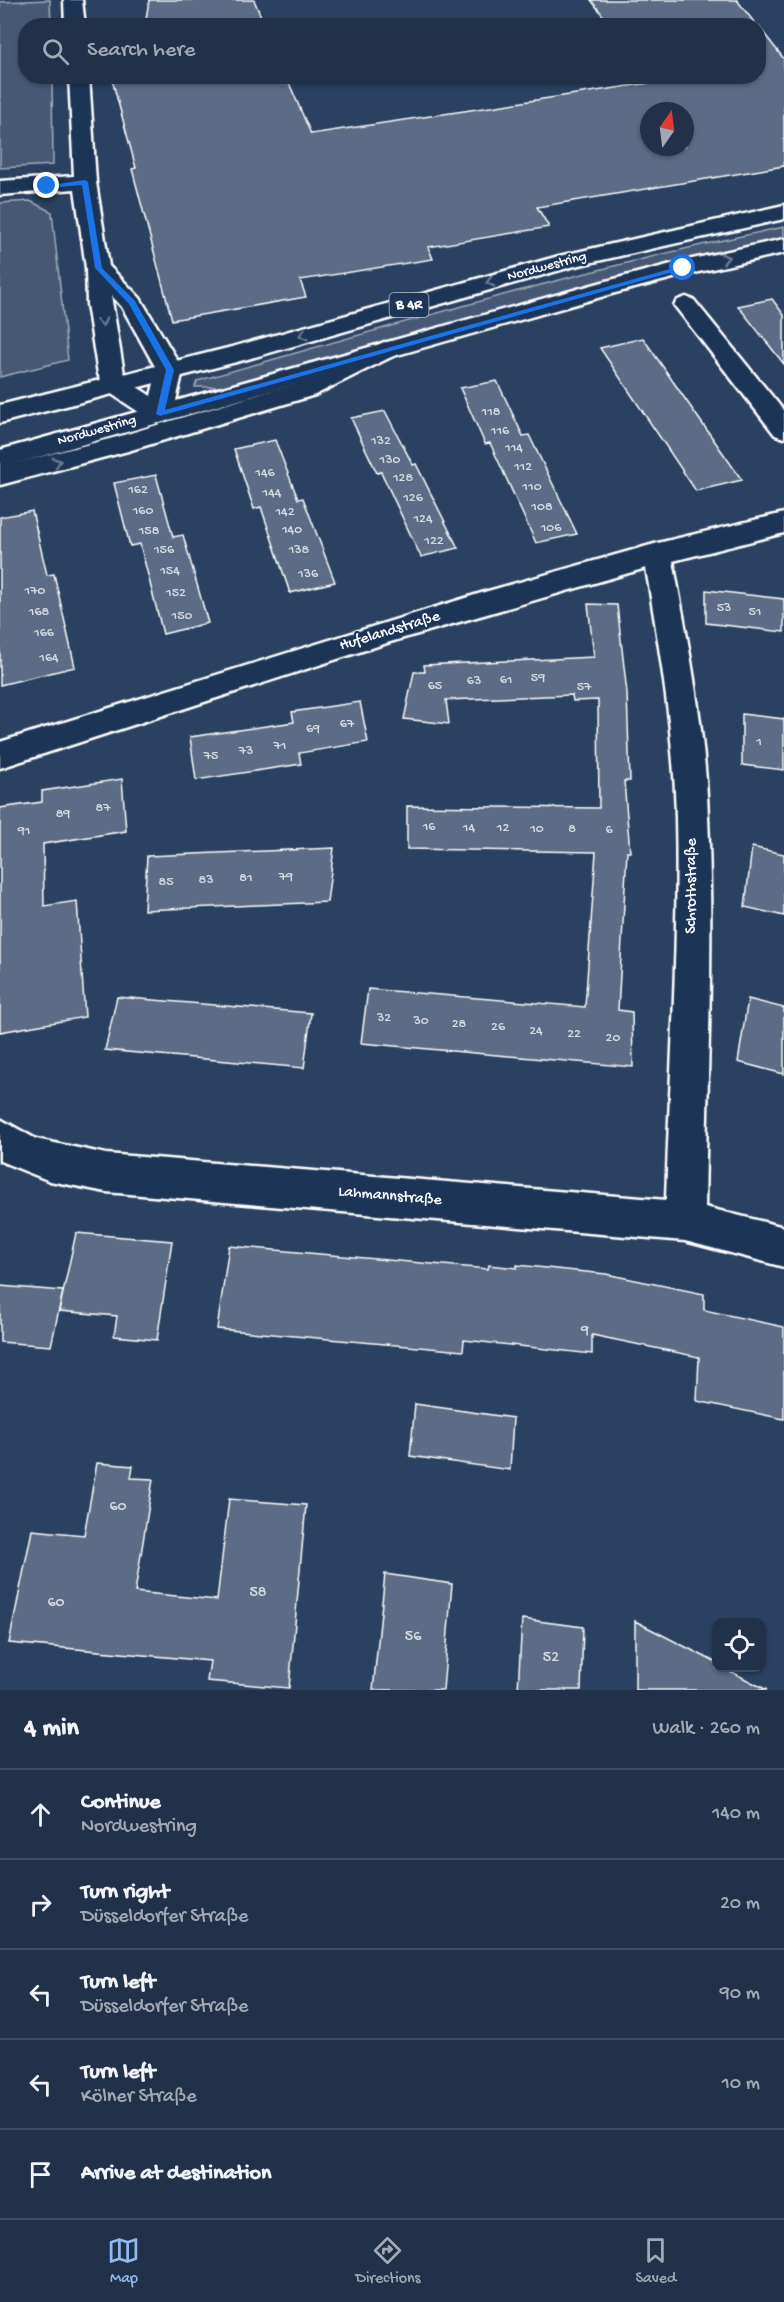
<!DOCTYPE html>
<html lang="en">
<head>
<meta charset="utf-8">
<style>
	body { margin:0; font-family:"Gochi Hand",sans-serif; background:#2d3d53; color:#f1f3f6 }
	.controls { position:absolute; right:18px; bottom:18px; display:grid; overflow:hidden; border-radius:12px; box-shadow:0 2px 4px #0004 }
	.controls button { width:54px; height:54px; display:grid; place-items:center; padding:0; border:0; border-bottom:2px solid #3d4c61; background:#203149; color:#f1f3f6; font:30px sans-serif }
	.compass { position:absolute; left:640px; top:102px; width:54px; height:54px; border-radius:50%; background:#203149; box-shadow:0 2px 4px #0004; rotate:14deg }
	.stop { position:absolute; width:18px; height:18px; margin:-14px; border:4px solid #1a73e8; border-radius:50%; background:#fff }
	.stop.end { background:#1a73e8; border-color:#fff; box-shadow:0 2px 6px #0008 }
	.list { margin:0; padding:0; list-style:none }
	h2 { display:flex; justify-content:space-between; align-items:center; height:78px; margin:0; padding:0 24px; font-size:26px }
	h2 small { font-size:20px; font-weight:400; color:#a2a9b4 }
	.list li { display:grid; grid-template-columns:39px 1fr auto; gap:18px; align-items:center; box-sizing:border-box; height:90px; padding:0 24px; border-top:2px solid #3d4c61 }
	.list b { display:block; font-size:22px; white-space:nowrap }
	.list p { margin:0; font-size:20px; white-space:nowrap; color:#a2a9b4 }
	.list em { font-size:20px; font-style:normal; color:#a2a9b4 }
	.icon { flex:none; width:33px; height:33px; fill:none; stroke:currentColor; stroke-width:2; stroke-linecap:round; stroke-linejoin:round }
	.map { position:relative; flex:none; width:784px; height:1690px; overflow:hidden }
	.search { position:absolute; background:#203149; box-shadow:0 2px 4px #0004; left:18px; right:18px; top:18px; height:66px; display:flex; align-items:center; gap:15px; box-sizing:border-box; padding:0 21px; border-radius:24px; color:#a2a9b4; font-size:22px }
	.sheet { height:528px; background:#203149 }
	nav { display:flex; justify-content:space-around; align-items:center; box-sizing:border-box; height:84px; border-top:2px solid #3d4c61; background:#203149; font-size:16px; color:#a2a9b4 }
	nav a { display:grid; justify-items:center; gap:3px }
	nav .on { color:#90b9f0 }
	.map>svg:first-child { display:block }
	.green { fill:#465975; stroke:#a2acba; stroke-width:1.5 }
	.building { fill:#5b6c86; stroke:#fff; stroke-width:1.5; fill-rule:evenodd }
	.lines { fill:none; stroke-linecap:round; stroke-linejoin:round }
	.minor-casing { stroke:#fff; stroke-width:5 }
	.major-casing { stroke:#fff; stroke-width:5 }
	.minor { fill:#1d3557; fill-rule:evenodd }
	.major { fill:#1d3557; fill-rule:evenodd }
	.oneway { stroke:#6c7c92 }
	.route { fill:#1a73e8 }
	.labels { text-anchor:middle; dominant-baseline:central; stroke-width:4.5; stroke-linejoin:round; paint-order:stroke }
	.far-street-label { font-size:14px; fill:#fff; stroke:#1d3557 }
	.number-label { font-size:14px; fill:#d6dae1 }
	.shield { fill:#1d3557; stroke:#bbc2cd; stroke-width:1.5 }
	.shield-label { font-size:15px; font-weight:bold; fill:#fff }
	.street-label { font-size:16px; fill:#fff; stroke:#1d3557 }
	.near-number-label { font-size:16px; fill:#d6dae1 }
</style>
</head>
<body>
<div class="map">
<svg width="784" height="1690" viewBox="0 0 784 1690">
	<rect width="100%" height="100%" fill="#2a4161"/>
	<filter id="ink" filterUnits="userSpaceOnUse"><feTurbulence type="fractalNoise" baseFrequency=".0167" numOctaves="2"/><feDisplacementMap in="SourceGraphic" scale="12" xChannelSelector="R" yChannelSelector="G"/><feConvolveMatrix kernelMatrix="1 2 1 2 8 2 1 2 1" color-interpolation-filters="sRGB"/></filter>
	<g filter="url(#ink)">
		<path class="green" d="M50,0l1,25 -25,1v50l26,1 1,88 -53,3v-166z
			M30,201l22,11 16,148 -68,17v-174z
			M784,227v13l-166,38 -375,104 -22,5h-26l2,-6c195,-55 388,-113 587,-154z"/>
		<path class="building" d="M149,0h105l11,26h-120z
			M591,0h146l20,26h-146z
			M759,27l25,32v107l-247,41 12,20 -121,20 5,12 -133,21 6,17 -134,23 -40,-151 4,-1 -25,-92h175l25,58 345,-52 -5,-6h108zM649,111h36v36h-36z
			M772,299l12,16v49l-46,-58z
			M643,338l47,68 52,74 -46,11 -96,-143z
			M497,381l26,55 6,-1 48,99 -41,9 -46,-100 -5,1 -25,-56z
			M385,411l28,54 3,-1 42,84 -37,9 -40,-85 -4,1 -26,-55z
			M275,440l23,59 5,-1 32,84 -45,11 -29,-86 -7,2 -20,-60z
			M156,475l17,62 10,-2 25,88 -45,11 -23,-90 -10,2 -16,-63z
			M32,511l15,64 7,-1 21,93 -75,18v-168z
			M706,590l78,9v33l-78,-9z
			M588,604l29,1 10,88 3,88h-6l6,71h-3l-9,158 14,2 1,55 -272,-24 7,-54 217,18 11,-155 -189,-3v-43l192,2 -1,-108 -25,1 -1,-6 -126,5 3,24 -45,-5 10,-47h11l-1,-7 170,-8z
			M360,702l8,40 -69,11 2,11 -105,16 -6,-43 104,-15 -2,-10z
			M742,714l42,5v51l-42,-5z
			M122,779l4,52 -83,13 1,62 33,-5 8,116 -85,15v-224l42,-6v-11z
			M752,847l32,7v62l-39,-9z
			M334,848l-7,54 -183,8 3,-54z
			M117,997l194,16 -7,55 -199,-18z
			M748,999l36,9v66l-46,-12z
			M76,1233l96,8 -15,99 -43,-4 3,-20 -58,-5z
			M229,1246l259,23 1,-4 28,3v-3l89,9 98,20v16l80,17v92l-87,-18 2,-44 -107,-22v19l-128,-14 -1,11 -246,-22z
			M0,1286l63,5 -12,55 -51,-4z
			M415,1404l98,14 -3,52 -100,-14z
			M97,1463l36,3 -2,12 22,1 -18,113 82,8 12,-101 77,6 -17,183 -82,-7 3,-20 -201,-18 23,-113 52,5z
			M385,1574l67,10 -9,106h-70z
			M522,1619l61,8 -2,63h-63z
			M635,1621l82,42v5h7l43,22h-132z"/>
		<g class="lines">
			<g class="minor-casing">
				<path id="minor" d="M64,0h18l3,26h-20z
					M69,76h20l7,106 13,84 31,32 43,72 -10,44 -4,6 -9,3 -9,-3 -44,-29 -9,-17 -11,-70 -1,-36 -11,-79 -75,6v-14l74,-5zM111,295l11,12 35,63 -6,26 -25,-16 -2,-6z
					M686,297l8,3 90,111v27l-9,-3 -97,-125 -4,-5 4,-5z
					M384,342l9,2 3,6 -3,6 -78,39 -187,56 -128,34v-18l117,-30 180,-54z
					M784,513v20l-111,28c16,85 32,169 35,256 6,129 -1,260 -3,390l79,20v40l-99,-26 -579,-49 -56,-11 -50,-20v-42l36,20 70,15 560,46c4,-128 13,-256 10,-383 -2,-84 -16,-166 -30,-249l-256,74 -390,126v-26l488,-151 170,-48z"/>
			</g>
			<g class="major-casing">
				<path id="major" d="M784,205v14l-213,48 -327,93 -244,63v-18l232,-58 327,-91z
					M784,239v14l-99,22 -70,18 -615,175v-18l599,-167 84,-22z"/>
			</g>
			<use href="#minor" class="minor"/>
			<use href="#major" class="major"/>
		</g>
		<defs><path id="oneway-chevron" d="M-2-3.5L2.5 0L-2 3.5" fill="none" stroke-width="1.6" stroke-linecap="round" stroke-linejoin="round" transform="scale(1.5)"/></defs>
		<g class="oneway">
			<use href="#oneway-chevron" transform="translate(725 258) rotate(-13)"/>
			<use href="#oneway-chevron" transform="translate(490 282) rotate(165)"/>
			<use href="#oneway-chevron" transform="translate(102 322) rotate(80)"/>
			<use href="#oneway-chevron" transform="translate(303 335) rotate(164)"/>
			<use href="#oneway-chevron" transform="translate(57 462) rotate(-16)"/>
		</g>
	</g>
	<path class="route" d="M85,180l3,2 14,86 33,33 39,69 -9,40 516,-144 6,2 -527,148 -4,-2 10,-44 -37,-66 -34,-36 -13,-83 -35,3 -3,-2z"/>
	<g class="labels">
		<g class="far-street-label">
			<text transform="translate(547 267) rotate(-15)">Nordwestring</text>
			<text transform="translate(97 431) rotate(-16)">Nordwestring</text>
		</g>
		<g class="number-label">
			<text x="491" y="412">118</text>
			<text x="500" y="431">116</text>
			<text x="381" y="441">132</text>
			<text x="514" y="448">114</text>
			<text x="390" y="460">130</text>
			<text x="523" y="467">112</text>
			<text x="265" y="473">146</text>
			<text x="403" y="478">128</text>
			<text x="532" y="487">110</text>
			<text x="138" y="490">162</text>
			<text x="272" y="493">144</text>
			<text x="413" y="498">126</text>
			<text x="542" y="507">108</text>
			<text x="143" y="511">160</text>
			<text x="285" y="512">142</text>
			<text x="423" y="519">124</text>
			<text x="551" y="528">106</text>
			<text x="292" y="530">140</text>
			<text x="149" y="531">158</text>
			<text x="434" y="541">122</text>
			<text x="164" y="550">156</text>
			<text x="299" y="550">138</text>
			<text x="170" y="571">154</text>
			<text x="308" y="574">136</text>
			<text x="35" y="591">170</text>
			<text x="176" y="593">152</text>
			<text x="724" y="608">53</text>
			<text x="39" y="612">168</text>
			<text x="755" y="612">51</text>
			<text x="182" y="616">150</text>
			<text x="44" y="633">166</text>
			<text x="49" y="658">164</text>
			<text x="538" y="678">59</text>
			<text x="506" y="680">61</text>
			<text x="474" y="681">63</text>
			<text x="435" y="686">65</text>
			<text x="584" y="687">57</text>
			<text x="347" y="724">67</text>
			<text x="313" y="729">69</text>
			<text x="759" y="742">1</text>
			<text x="280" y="746">71</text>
			<text x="246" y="751">73</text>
			<text x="211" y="756">75</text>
			<text x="103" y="808">87</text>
			<text x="63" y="814">89</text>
			<text x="429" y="827">16</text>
			<text x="469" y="828">14</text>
			<text x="503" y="828">12</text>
			<text x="537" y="829">10</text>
			<text x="572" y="829">8</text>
			<text x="609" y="830">6</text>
			<text x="24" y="831">91</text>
			<text x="286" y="877">79</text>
			<text x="246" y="878">81</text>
			<text x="206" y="880">83</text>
			<text x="166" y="882">85</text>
			<text x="384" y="1018">32</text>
			<text x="421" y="1021">30</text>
			<text x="459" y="1024">28</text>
			<text x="498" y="1027">26</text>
			<text x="536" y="1031">24</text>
			<text x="574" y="1034">22</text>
			<text x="613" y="1038">20</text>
		</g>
		<rect class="shield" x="389.5" y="293" width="39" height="24" rx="4.5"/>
		<g class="shield-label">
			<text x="409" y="305">B 4R</text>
		</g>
		<g class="street-label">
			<text transform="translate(390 632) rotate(-17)">Hufelandstraße</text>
			<text transform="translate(692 886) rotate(-90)">Schrothstraße</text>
			<text transform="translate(390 1197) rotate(5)">Lahmannstraße</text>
		</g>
		<g class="near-number-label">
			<text x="585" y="1331">9</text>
			<text x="118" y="1507">60</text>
			<text x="258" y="1593">58</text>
			<text x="56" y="1603">60</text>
			<text x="413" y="1637">56</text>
			<text x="551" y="1658">52</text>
		</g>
	</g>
</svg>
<div class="controls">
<button><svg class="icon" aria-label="locate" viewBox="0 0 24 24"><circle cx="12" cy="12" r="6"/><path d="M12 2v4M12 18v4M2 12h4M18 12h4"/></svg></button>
</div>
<svg class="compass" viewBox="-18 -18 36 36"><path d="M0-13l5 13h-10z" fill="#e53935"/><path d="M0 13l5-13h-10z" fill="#a2a9b4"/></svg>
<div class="stop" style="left:683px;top:268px"></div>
<div class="stop end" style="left:47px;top:186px"></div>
<div class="search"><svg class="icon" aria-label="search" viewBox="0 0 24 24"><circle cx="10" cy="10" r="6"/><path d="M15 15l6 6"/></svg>Search here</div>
</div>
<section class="sheet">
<h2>4 min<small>Walk · 260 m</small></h2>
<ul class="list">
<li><svg class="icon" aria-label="ahead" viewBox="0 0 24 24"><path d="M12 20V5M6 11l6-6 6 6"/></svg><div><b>Continue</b><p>Nordwestring</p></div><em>140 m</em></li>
<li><svg class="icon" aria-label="right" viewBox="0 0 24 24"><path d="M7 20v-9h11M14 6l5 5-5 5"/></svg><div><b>Turn right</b><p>Düsseldorfer Straße</p></div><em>20 m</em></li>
<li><svg class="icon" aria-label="left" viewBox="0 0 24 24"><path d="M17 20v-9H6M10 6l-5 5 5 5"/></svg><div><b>Turn left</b><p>Düsseldorfer Straße</p></div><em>90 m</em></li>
<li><svg class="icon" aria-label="left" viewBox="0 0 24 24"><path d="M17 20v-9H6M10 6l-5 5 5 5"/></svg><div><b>Turn left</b><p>Kölner Straße</p></div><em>10 m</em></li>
<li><svg class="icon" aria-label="arrive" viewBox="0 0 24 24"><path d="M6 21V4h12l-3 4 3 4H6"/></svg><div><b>Arrive at destination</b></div></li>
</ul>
</section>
<nav>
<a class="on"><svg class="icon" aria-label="map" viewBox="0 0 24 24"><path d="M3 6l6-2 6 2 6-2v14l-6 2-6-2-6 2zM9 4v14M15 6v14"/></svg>Map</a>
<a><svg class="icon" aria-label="directions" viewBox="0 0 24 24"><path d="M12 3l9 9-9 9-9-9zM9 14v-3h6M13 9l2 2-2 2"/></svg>Directions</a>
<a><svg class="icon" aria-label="saved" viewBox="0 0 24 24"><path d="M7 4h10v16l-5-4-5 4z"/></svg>Saved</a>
</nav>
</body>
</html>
